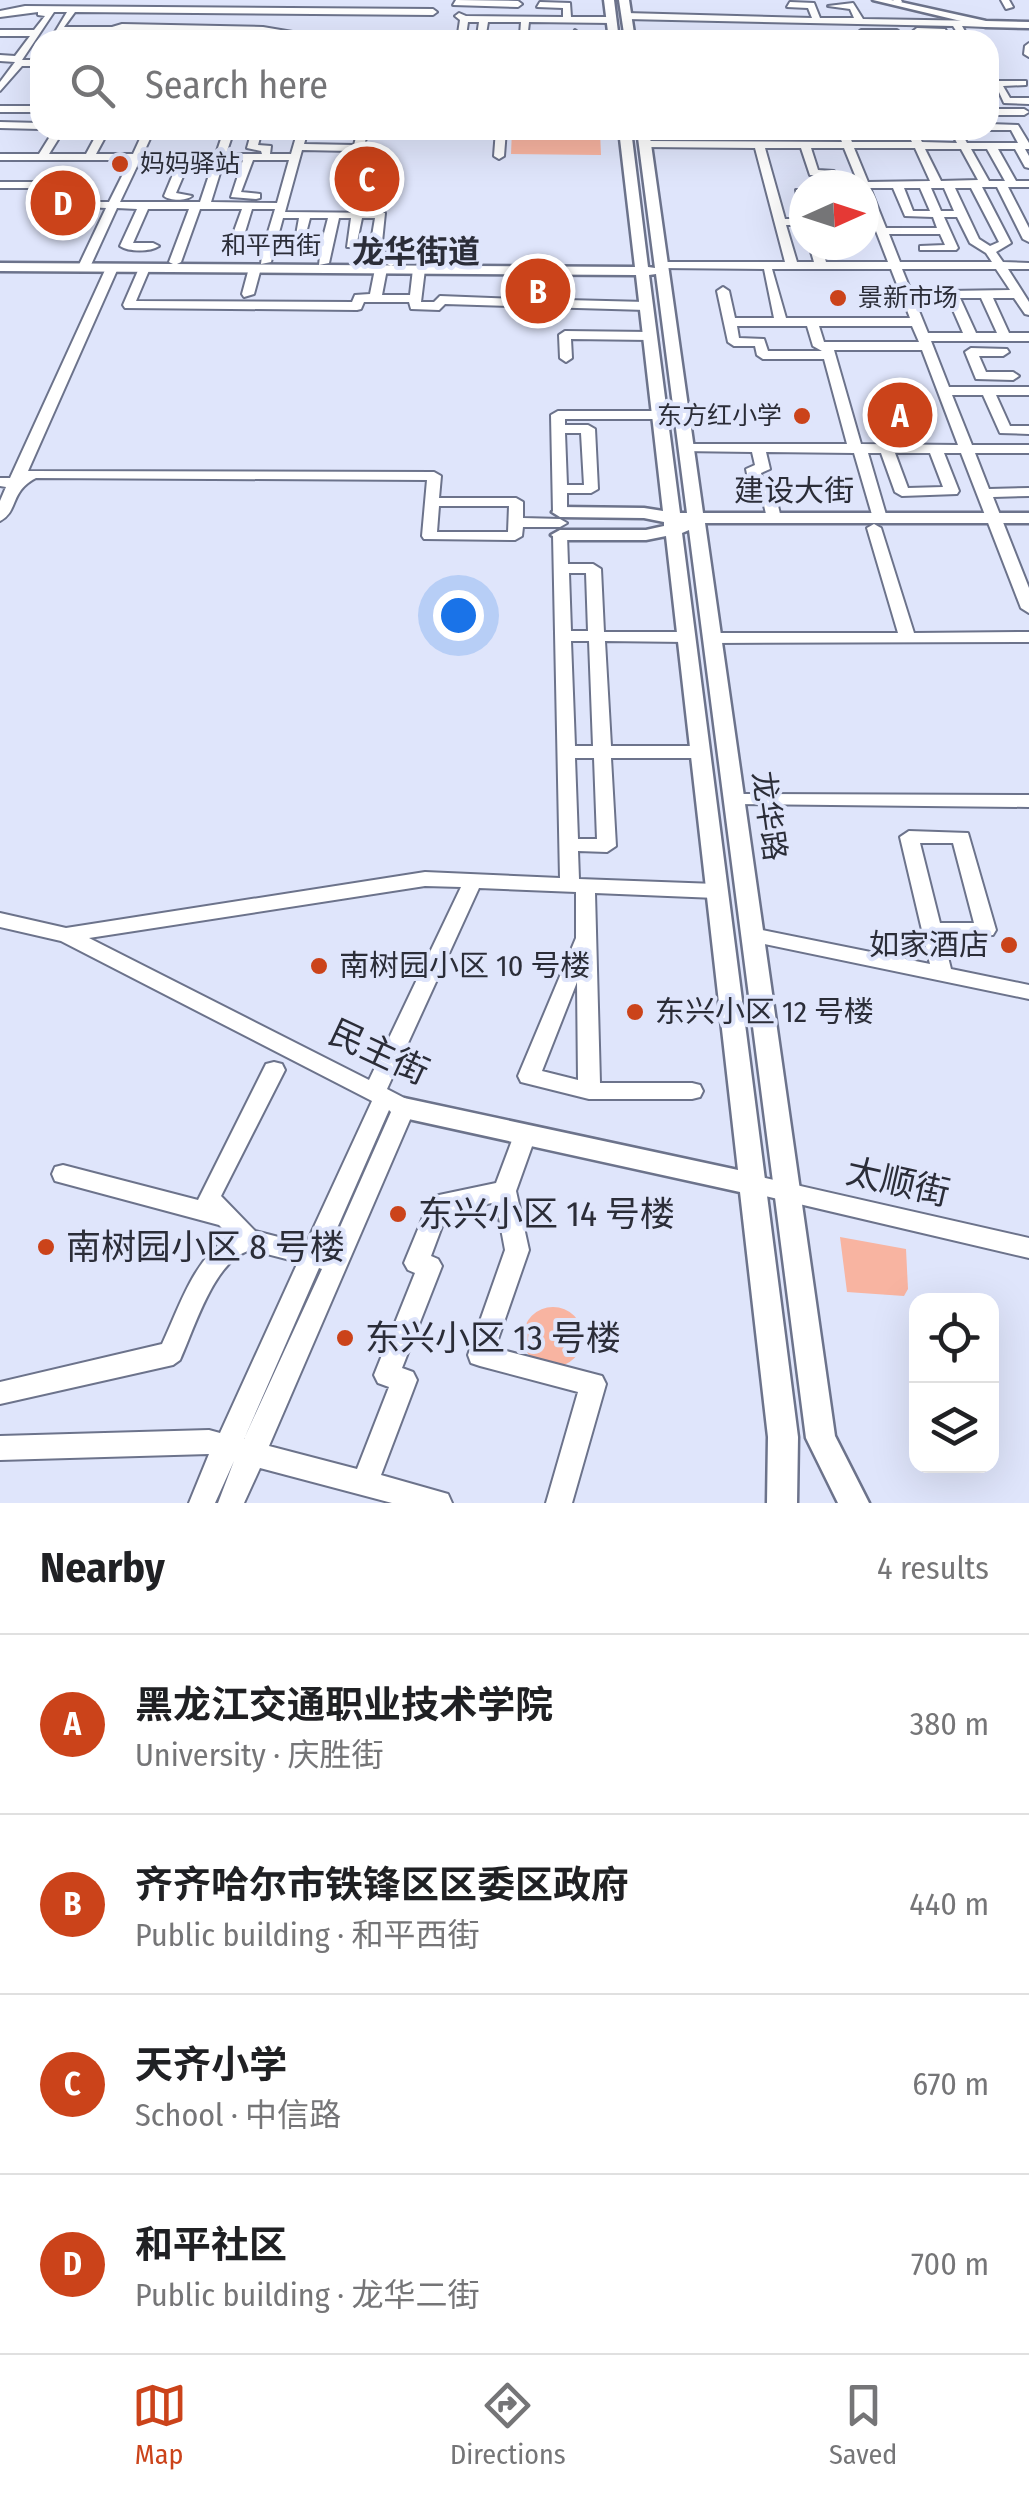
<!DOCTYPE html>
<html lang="en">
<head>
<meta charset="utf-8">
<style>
	body { margin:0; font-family:"Fira Sans Condensed","Noto Sans SC",sans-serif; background:#f6f6f6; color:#202124 }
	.controls { position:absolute; right:30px; bottom:30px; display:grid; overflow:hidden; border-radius:20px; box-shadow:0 10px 40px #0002 }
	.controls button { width:90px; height:90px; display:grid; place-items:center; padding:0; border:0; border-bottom:2px solid #e0e0e0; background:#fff; color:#202124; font:50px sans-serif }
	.compass { position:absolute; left:789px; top:170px; width:90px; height:90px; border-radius:50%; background:#fff; box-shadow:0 10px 40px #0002; rotate:87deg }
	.you { position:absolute; left:458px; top:615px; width:35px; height:35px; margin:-25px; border:8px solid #fff; border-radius:50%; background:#1a73e8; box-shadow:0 0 0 15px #1a73e833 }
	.badge { display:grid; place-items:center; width:65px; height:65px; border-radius:50%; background:#cb431a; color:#fff; font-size:32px; font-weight:700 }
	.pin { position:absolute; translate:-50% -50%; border:5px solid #fff; box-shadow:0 2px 10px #0006 }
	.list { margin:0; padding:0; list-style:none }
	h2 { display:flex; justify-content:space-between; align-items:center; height:130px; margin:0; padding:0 40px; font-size:42px }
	h2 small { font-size:32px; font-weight:400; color:#757577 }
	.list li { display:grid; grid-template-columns:65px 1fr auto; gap:30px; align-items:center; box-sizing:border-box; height:180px; padding:0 40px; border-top:2px solid #e0e0e0 }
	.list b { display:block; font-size:38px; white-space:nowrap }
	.list p { margin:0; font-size:32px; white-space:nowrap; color:#757577 }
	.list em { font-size:32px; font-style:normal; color:#757577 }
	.icon { flex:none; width:55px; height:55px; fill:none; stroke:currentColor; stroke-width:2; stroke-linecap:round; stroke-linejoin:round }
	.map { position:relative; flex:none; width:1029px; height:1503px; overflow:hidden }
	.search { position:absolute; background:#fff; box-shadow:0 10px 40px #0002; left:30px; right:30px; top:30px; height:110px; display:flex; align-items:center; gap:25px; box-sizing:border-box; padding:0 35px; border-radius:30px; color:#757577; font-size:38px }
	.sheet { height:850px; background:#fff }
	nav { display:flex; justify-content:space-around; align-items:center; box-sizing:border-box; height:140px; border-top:2px solid #e0e0e0; background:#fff; font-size:28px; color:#757577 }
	nav a { display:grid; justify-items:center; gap:5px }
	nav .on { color:#cb431a }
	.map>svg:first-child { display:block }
	.green { fill:#f8b4a1 }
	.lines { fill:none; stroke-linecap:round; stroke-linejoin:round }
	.minor-casing { stroke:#6c738b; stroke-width:4 }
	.major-casing { stroke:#6c738b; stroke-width:5 }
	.minor { fill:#fff; fill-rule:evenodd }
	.major { fill:#fff; fill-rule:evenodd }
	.poi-dot { fill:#cb431a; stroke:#dfe5fb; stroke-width:4 }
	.labels { text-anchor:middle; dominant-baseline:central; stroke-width:8; stroke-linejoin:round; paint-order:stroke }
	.far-poi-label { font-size:25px; fill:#2b2d38; stroke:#dfe5fb; text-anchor:start }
	.far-street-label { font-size:25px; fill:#2b2d38; stroke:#dfe5fb }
	.street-label { font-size:30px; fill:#2b2d38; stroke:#dfe5fb }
	.poi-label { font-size:30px; fill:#2b2d38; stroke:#dfe5fb; text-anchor:start }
	.far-district-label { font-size:32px; font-weight:bold; fill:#2b2d38; stroke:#dfe5fb }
	.near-street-label { font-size:35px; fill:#2b2d38; stroke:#dfe5fb }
	.near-poi-label { font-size:35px; fill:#2b2d38; stroke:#dfe5fb; text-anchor:start }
</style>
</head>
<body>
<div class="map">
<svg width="1029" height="1503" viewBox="0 0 1029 1503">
	<rect width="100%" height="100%" fill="#dfe5fb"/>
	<path class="green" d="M512,130l88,1 1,24 -90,-1z
		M840,1237l66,12 2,40 -4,7 -57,-4z
		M523 1337a30 30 0 1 1 60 0a30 30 0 1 1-60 0Z"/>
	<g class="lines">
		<g class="minor-casing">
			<path id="minor" d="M456,0l62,1 4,3 -4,3 -65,-2z
				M893,0h8l1,2 -4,3z
				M1001,0h8l4,7 -7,2z
				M540,2l30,1 1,14h40l4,3 -4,3 -82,-1 -2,18 -28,-2 21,-3 1,-13h-33l-3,18h-28l3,-20 -5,-4 4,-3 7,3 97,1v-9l-26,-1zM468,22h11l-2,14h-11z
				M790,2l24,1 6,15h34l-4,-9 -22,-3 25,-3 10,16 123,2 4,3 -4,3 -24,-1 8,14h-8l-9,-14 -327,-7 -4,-3 4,-3 186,5 -4,-10 -21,-1z
				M25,6l408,3 4,3 -4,3 -358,-3 -11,15h48l10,-3 141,3 77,13h-29l-53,-7 -135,-3 -7,2 -5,8h-8l4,-7 -52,-1 12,-20h-13l-32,48h9l9,-8v9l-6,5h-12l-22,25v-9l15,-20 -15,-1v-6l15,1 15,-20h-30v-6h34l11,-14 -7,-1v-3l-38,5v-6z
				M917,28l28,1 6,11h-8l-4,-6h-16l2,6h-8l-4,-9z
				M575,30l4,3v7h-21l13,-3z
				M861,30h36l4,3 -4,3h-30l1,4h-8l-3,-7z
				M1029,43v14l-5,-3 1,-8z
				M994,81h32v4l-23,1 7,12h19v6l-25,-1z
				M0,106h40v6h-40z
				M989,109h35l5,3 -5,3h-35z
				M0,122l40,1v6l-40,-1z
				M989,124l29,1 11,18v6h-4l4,7v12l-4,-1 -10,-18h-17l18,32h13v6h-21l21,41v14l-6,-3 -26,-52h-15l29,56 -15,9 7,10 26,1v6h-21l21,33v13l-4,-1 -11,-16h-21l16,35h20v8h-98l18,46h80v8h-33l14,31h19v8l-29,-1 -17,-38h-31l20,50h57v8h-54l14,36 40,-1v8l-36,1 36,91v25l-8,-5 -60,-155h-17l15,38 -2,3 -55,2 -7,-4 -14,-39h-13l19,65 -7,4 -7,-4 -19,-65 -88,-1 4,17 -9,4 2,12 11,4 7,29 -7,4 -7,-4 -6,-25 -11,-4 -4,-20 9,-4 -3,-13 -71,-1 -2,-3 7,-4h161l-23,-85h-61l-6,-4 -2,-9h-21l-6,-4 -11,-51 6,-4 6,4 6,27h39l-10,-49 -103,-1 -6,-3 6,-3h124l-30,-114 -110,-1 -5,-3 5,-3 197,1 -5,-12h10l5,12h60l-6,-12h10l6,12 35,1 -7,-13h10l7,13h51l-7,-13h-22zM765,148h36l9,27 16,1 3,9h35v15l24,62h-62l-5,-17h-12l5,17h-17l-11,-37h18v-6h-19zM811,148h33l13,32h-20l-3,-9 -16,-1zM854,148h61l15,33 -62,1zM925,149h36l17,31 -37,1zM971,149h16l18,32h-16zM870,188h23l12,28 28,1 4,11h-51zM904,188h16l10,23h-17zM931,188h13l10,23h-13zM955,188h16l28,54 -9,4 -11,-7zM944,217h13l13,26 16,10 6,9h-92l-11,-28h51l5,11 -25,1v4h36l2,-2zM772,269h119l19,49h-124zM902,269h94l14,21 -62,1 -2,3 17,39h-35zM960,298h21l16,35h-21zM737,326h70l6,20 9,5h-54l-4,-12 -25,-1zM819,326h93l7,16h-95zM834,350h88l36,95 -97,-1zM895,453h35l13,34 -35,1z
				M54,130h10l-15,24h37l13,-24h10l-13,24h37l11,-24h10l-11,24h73l8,-24h10l-8,24h36l-1,-3 -14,-3 5,-18h10l-4,15 13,1 -1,8h21l7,-24h10l-4,14 50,1 4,-15h10l-9,36 -9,-2 3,-13 -51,-1 -17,62 100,1 -3,29h12l6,3 -3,18 -6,3 -6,-3 3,-15 -41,-1 4,-29h-12l-10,45 -10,2 2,-18 -27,-1 5,-28h-16l-12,44 -10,2 2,-16h-28l-6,-3 13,-36h-42l-19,53 -6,3 -6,-3 20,-53h-41l-15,34h20l6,3c-9,6 -30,6 -39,0l17,-37 -20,-1 -27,59 -10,2 -2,-2 28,-59 -20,-1 -19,-19h-67v-6h70l23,20h16l21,-42h-130v-6h39zM140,160h39l-15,36c6,5 22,5 28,0l-16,-3 14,-33h24l-14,42h-80zM224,160h19l-12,37 25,2 4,-1v-4l-19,-2 12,-32h36l-12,43 -66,-1zM252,209h23l-10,33h-23zM310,218h18l-6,23h-18zM362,218h13l-4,24h-14z
				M496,130h10l-2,26 -5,3 -5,-3z
				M796,190h8v19l-5,-3z
				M112,265l6,3 -90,203 406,1 7,4 -2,22h77l7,4v16l37,1 7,4 -7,4h-37l-1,9 -7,4 -91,-1 -2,-3 5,-56 -391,-2c-27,14 -17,33 -36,43v-20l6,-14 -6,-1v-8h10l96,-210zM439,506h70l-1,26h-71z
				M255,265l6,3 -7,26 -10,3 -2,-3 7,-26z
				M140,266l10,2 -14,33 216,1 3,-7 15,-1 5,-25 6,-3 6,3 -5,26h28l3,-26 6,-3 6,3 -4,33h13l6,-6 74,3 1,-29 6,-3 6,3 -1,29 120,3 6,4 -6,4 -201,-6 -6,6 -28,-1 -2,-7h-45l-3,7 -4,1 -232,-2 -2,-3z
				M565,331l84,1 6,4 -6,4 -78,-1 1,19 -6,4 -6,-4 -1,-23z
				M971,348l36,1 2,3 -6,4h-24l7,16h27l6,4 -6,4 -37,-1 -11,-27z
				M558,411h101l7,4 -7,4h-94v6h23l7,4 3,60 -7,4h-24v19l-7,4 -7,-4 -2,-97zM565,433h16l3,52h-17z
				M874,524l7,4 33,105 115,-1v10l-317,1 -8,-5 8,-5h186l-31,-105z
				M560,531l7,4 1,29h25l8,5 3,63h81l8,5 -8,5 -80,-1 6,105h88l9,6 -9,6h-88l5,88 -9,6 -29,-1 1,28 137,5 7,2 3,5 -3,5 -7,2 -121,-5 5,190h92l8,2 3,6 -3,6 -8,2h-103l-68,-17 -3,-6 58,-138v-46l-97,-4 -92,201 25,13 3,6 -146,338 88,23 32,-82 -11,-4 -4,-8 41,-102 -7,-3 -4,-7 24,-58 3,-7 8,-3 57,-12 18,-48 3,-6 8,-3 8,3 3,6 -20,56 13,59 -34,98 107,28 4,8 -34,119h-26l32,-111 -98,-26 -9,-3 -3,-8 37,-105 -9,-48 -49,11 -16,43 7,3 4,7 -40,102 11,4 4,8 -36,95 67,19 4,9h-60l-132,-35 -16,35h-26l16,-42 -19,42h-26l20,-49 -209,6v-24l209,-6 11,3 78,-171 -47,-12c-36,8 -57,79 -71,110l-7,5 -173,39v-22l162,-38c18,-38 31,-84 68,-108l-11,-11 -164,-44 -3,-7 3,-7 8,-2 135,35 68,-136 8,-2 8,2 3,6 -64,126 34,35 51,13 66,-143 -311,-160 -61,-14v-14l66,15 359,-56 135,6 -7,-343zM569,573h17l2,58h-17zM571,641h18l4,105h-18zM575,758h19l3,81h-19zM425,886l36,1 -92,193 -280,-142zM577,982l1,98 -36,-9zM389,1110l2,2 -62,140 -2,-1zM319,1268l3,1 -78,170z
				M734,794l295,1v12l-301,-3 -3,-4z
				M909,831l59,2 28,97 -3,5 -50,2 8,32 78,16v14l-284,-59 -3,-5 3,-5 7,-2 178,36 -30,-127zM920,843h33l21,80h-34z
				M752,1175l277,63v20l-277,-65 -8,-2 -3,-7 3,-7z"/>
		</g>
		<g class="major-casing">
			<path id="major" d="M604,0h10l5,40h-10z
				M619,0h10l6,40h-10z
				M873,0h18l95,21 43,1v6l-43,-1z
				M619,130h12l17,137 7,1 -18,-138h12l54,383h326v10h-324l130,913 34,67h-31l-32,-65 -117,-908 -7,3 116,904 -1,66h-30l1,-66 -28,-245 -336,-74 -9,-3 -3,-7 3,-7 9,-3 334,72 -72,-634 -20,4h-86l-9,-5 9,-5h86l18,-4v-4l-20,-4 -84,-1 -8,-5 8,-5 84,1 19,3 -27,-236 -636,-4v-8l635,4zM656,274l31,239h-7l-31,-238z"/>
		</g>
		<use href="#minor" class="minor"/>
		<use href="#major" class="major"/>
	</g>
	<g class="poi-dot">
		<circle cx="120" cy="164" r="10"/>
		<circle cx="838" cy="298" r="10"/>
		<circle cx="802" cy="416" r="10"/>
		<circle cx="1009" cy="945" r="10"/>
		<circle cx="319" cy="966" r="10"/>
		<circle cx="635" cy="1012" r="10"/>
		<circle cx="398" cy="1214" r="10"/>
		<circle cx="46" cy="1247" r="10"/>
		<circle cx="345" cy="1338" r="10"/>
	</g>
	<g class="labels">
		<g class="far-poi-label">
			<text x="140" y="164">妈妈驿站</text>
			<text x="858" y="298">景新市场</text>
			<text x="782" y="416" text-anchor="end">东方红小学</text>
		</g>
		<g class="far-street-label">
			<text x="271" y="246">和平西街</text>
		</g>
		<g class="street-label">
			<text x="794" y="491">建设大街</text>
			<text transform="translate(769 816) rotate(82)">龙华路</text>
		</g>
		<g class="poi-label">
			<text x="989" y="945" text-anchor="end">如家酒店</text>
			<text x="339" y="966">南树园小区 10 号楼</text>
			<text x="655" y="1012">东兴小区 12 号楼</text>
		</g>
		<g class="far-district-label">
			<text x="416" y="252">龙华街道</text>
		</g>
		<g class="near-street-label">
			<text transform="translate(379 1052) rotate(25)">民主街</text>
			<text transform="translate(898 1182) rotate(13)">太顺街</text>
		</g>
		<g class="near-poi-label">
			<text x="418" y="1214">东兴小区 14 号楼</text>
			<text x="66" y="1247">南树园小区 8 号楼</text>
			<text x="365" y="1338">东兴小区 13 号楼</text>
		</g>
	</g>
</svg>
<div class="controls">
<button><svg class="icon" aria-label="locate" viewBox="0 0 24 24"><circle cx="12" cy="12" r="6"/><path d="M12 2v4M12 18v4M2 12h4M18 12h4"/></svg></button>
<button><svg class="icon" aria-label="layers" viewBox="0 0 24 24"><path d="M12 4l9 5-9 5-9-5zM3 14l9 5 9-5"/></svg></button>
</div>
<svg class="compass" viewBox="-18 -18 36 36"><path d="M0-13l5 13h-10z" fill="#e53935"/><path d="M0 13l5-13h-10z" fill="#757577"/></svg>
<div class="you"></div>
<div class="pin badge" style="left:900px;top:415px">A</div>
<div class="pin badge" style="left:538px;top:291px">B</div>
<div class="pin badge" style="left:367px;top:179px">C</div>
<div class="pin badge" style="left:63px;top:203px">D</div>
<div class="search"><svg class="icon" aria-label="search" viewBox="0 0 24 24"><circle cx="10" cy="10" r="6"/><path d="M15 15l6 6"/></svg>Search here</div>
</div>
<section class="sheet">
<h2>Nearby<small>4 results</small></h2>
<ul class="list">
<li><span class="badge">A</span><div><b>黑龙江交通职业技术学院</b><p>University · 庆胜街</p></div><em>380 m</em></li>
<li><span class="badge">B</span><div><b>齐齐哈尔市铁锋区区委区政府</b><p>Public building · 和平西街</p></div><em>440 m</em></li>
<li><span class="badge">C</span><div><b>天齐小学</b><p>School · 中信路</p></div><em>670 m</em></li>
<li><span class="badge">D</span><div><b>和平社区</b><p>Public building · 龙华二街</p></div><em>700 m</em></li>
</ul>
</section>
<nav>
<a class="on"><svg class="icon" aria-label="map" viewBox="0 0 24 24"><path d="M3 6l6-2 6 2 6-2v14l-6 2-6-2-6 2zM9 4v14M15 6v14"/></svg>Map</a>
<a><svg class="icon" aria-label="directions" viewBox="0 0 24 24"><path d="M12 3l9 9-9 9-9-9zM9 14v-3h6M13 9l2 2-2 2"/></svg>Directions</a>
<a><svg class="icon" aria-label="saved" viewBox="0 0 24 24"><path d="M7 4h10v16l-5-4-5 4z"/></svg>Saved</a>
</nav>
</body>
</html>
